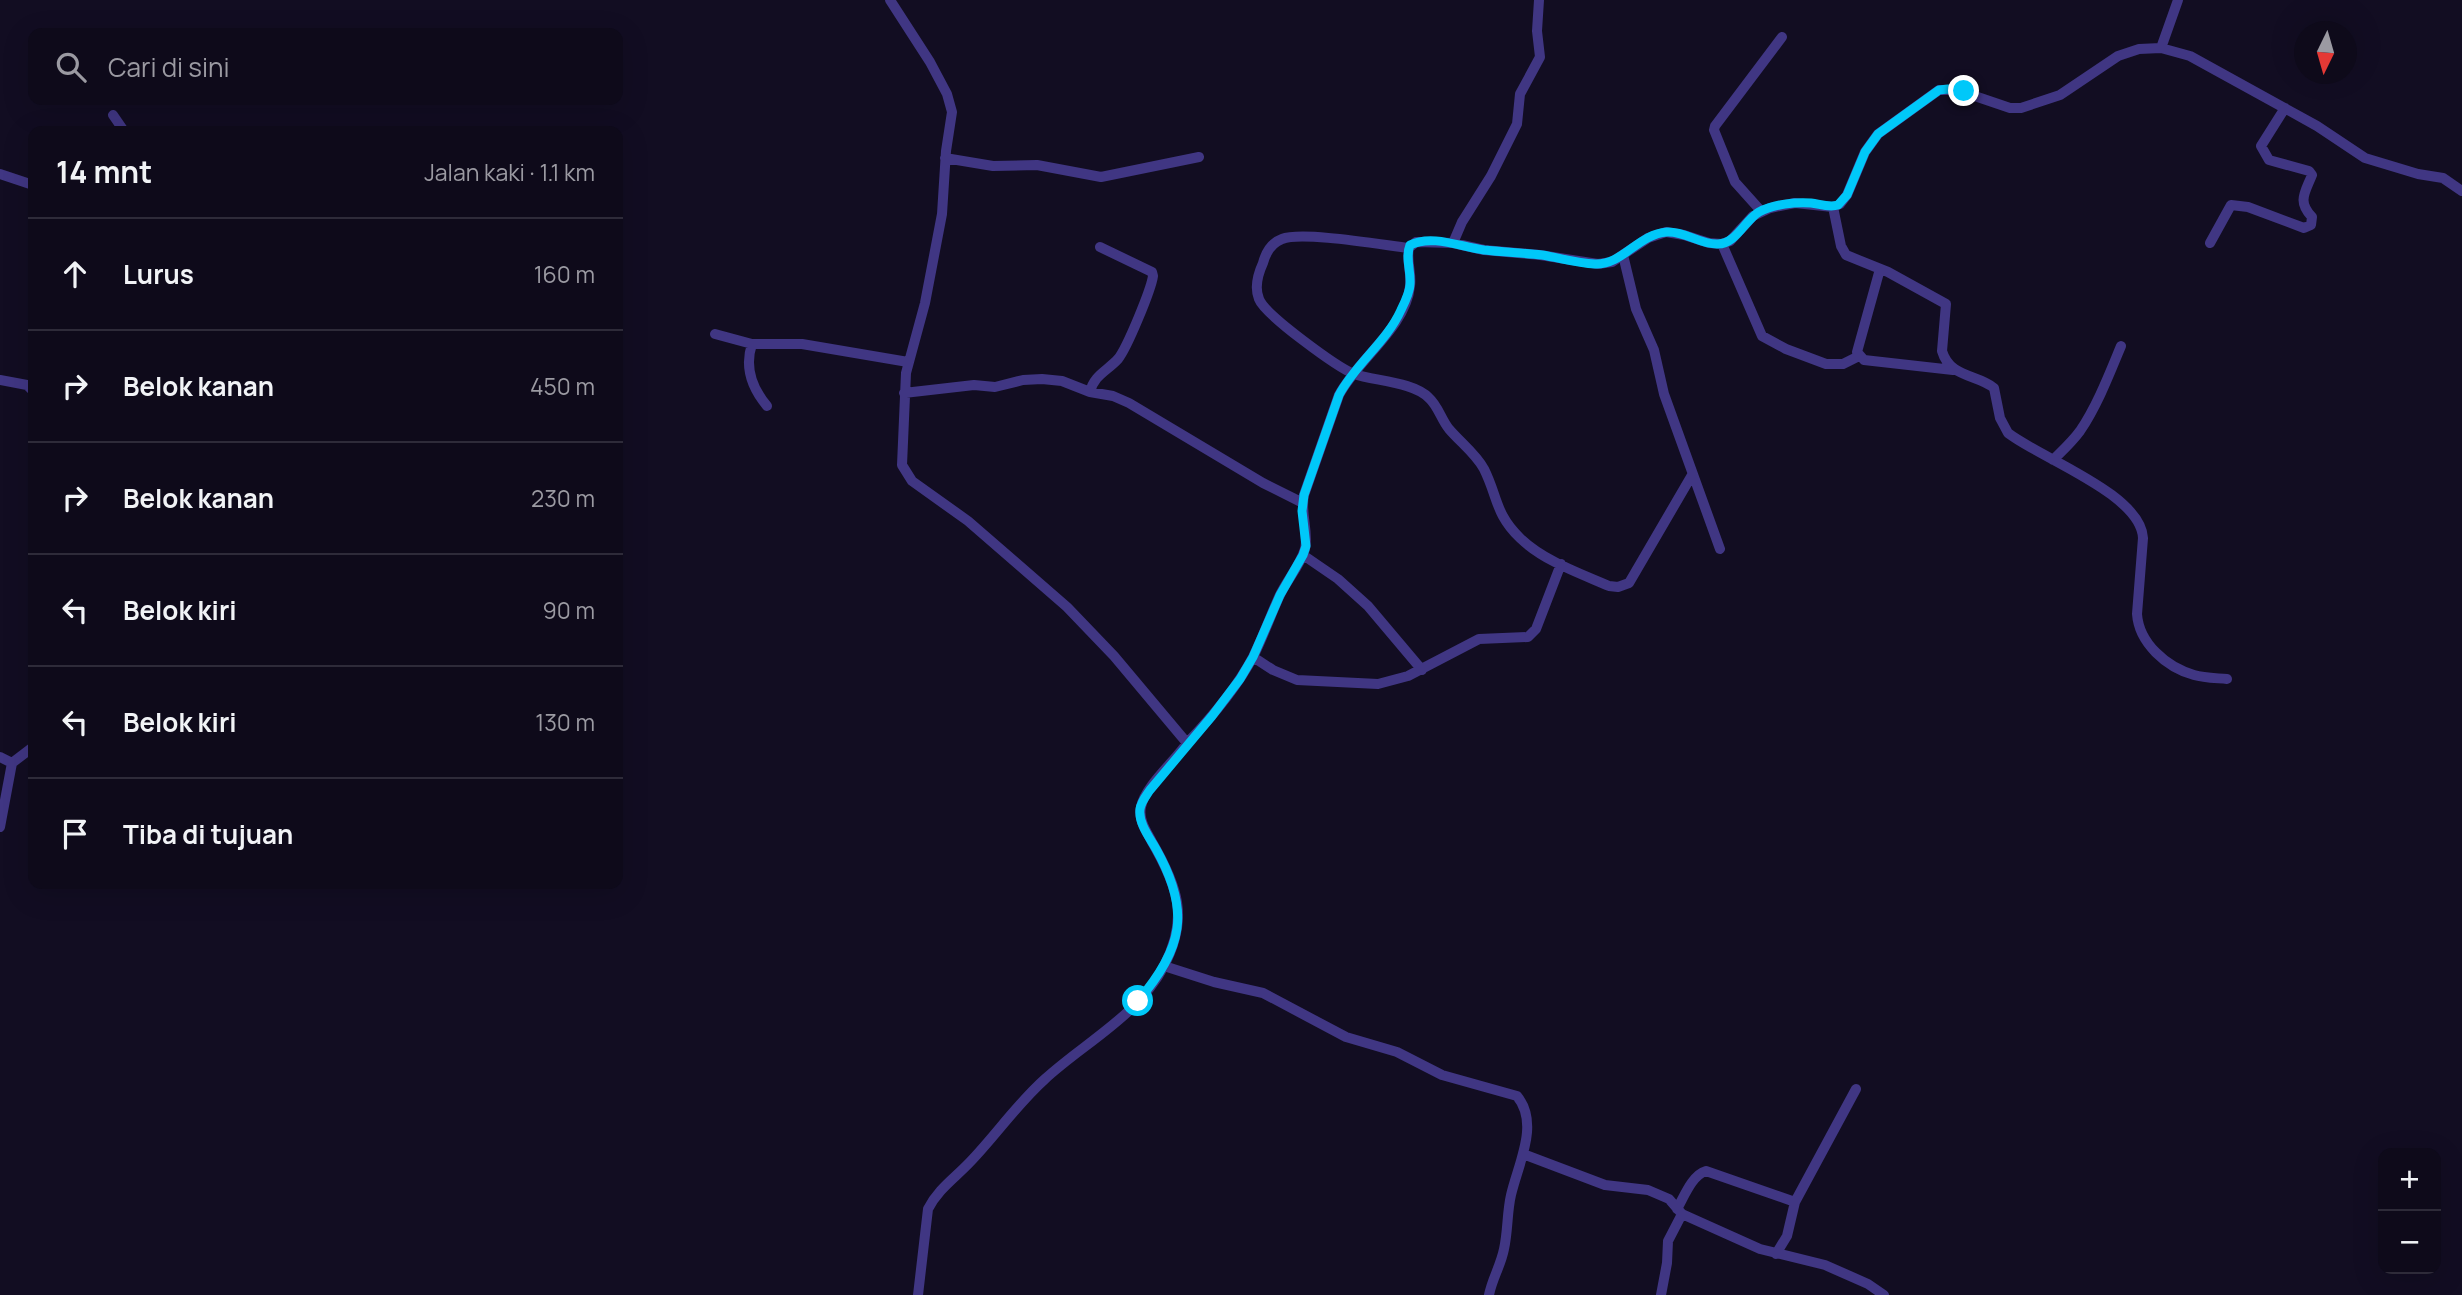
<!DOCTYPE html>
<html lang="id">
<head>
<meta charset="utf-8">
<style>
	body { margin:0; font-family:Manrope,sans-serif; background:#171323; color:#f1f3f6 }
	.controls { position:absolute; right:21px; bottom:21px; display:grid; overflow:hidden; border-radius:14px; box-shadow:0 7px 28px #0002 }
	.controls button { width:63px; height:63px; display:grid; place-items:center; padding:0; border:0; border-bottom:2px solid #2e2b39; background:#0e0a1a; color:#f1f3f6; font:35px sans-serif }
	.compass { position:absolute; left:2294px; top:21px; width:63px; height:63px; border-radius:50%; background:#0e0a1a; box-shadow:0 7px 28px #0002; rotate:185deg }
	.stop { position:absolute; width:21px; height:21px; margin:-16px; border:5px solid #00c8f9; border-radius:50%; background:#fff }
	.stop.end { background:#00c8f9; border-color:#fff; box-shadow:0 2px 7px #0008 }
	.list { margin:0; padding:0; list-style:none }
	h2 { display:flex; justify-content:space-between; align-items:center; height:91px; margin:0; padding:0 28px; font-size:30px }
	h2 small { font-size:23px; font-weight:400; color:#9b9aa2 }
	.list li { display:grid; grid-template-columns:46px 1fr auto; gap:21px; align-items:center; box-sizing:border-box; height:112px; padding:0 28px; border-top:2px solid #2e2b39 }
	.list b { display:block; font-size:26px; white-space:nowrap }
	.list em { font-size:23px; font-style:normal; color:#9b9aa2 }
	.icon { flex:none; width:38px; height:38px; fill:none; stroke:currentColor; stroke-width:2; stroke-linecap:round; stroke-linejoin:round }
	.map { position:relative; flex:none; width:2462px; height:1295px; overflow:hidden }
	.search { position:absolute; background:#0e0a1a; box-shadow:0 7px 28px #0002; left:28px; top:28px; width:595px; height:77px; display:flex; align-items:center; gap:18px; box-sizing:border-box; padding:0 24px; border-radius:14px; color:#9b9aa2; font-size:26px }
	.panel { position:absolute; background:#0e0a1a; box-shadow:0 7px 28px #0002; left:28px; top:126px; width:595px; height:763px; border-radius:14px }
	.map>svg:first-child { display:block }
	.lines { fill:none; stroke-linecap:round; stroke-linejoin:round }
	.minor { stroke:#403683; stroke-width:10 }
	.route { stroke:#00c8f9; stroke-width:9 }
</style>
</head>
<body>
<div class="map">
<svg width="2462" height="1295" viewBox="0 0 2462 1295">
	<rect width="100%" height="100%" fill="#120d22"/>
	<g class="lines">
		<path class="minor" d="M890,0l40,62 17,32 5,18 -6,39 -4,63 -17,89 -19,70 -4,92 10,16 56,40 99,86 47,49 73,87c-12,18 -42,43 -46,64 -3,13 6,25 11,35 26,45 37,76 12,124 -26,50 -80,77 -119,113 -28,25 -49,56 -75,83 -15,16 -32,27 -42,47l-10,86
			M2161,48l17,-48
			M113,115l11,16
			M945,158l48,8 44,-1 64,12 98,-20
			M0,174l33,11
			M1833,207l8,39 5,9 42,17 58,32 -4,47c8,27 35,23 52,37l6,30 8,15c32,25 133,61 135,105l-6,76c2,29 29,53 57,61 10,3 22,3 33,4
			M1761,211l-26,-29 -21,-52 1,-4 67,-89
			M1453,243l31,7 56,5 58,9 14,-2 36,-24 18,-6 18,3 25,8 13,1 8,-3 23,-25 17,-8 25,-5 38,4 7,-3 7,-9 18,-43 13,-18 61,-44h18l53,18h11l39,-13 58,-39 21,-7 22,-1 29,8 127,70 48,32 53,16 25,4 19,13
			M2210,243l21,-38 17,2 56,21 7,-3 1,-8c-15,-16 -7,-24 0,-42l-3,-4 -40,-11 -8,-14 24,-38
			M1722,244l40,92 24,13 40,15h17l16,-8
			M1409,248c-26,-3 -107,-17 -127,-9 -11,4 -16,13 -19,24 -5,11 -9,24 -4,36 6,16 78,68 95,75 21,7 60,8 75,24 9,8 12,21 20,31 11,13 27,25 35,40 14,28 11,45 36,69 24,23 59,35 89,48l9,1 11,-4 63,-108
			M1623,255l13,54 18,41 10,44 56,155
			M1880,269l-23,83 7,8 89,10
			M715,334l37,10h50l106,18
			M752,344c-8,24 0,44 15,62
			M0,380l27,5 6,6
			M1090,392l23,4 16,7 134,80 40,20
			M904,393l70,-8 21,2 28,-7 19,-1 20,2 28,11c4,-17 17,-21 28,-33 9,-11 33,-69 35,-83l-1,-4 -52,-25
			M2053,460c9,-9 19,-18 27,-29 17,-25 29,-56 41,-85
			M1303,555l35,24 30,27 54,64
			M1253,657l20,13 24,10 81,4 30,-8 71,-37 49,-2 8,-8 25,-65
			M1187,743c25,-26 49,-54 66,-86 10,-20 17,-40 26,-60 7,-16 21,-31 26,-48 4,-17 -5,-36 -1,-54l35,-100c19,-36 67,-68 71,-109 2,-13 -4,-26 -1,-38l7,-6 37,1 9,-21 29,-46 26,-52 3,-30 20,-37 -3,-26 2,-31
			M0,757l12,6 21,-16
			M0,827l12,-64
			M1164,966l50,16 49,11 83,44 51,15 45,23 75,21c23,28 1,68 -6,99 -4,17 -3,36 -7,54 -3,16 -12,30 -15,46
			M1523,1154l82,31 43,5 21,9 13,15 78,35 65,16 43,19 16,11
			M1677,1209c7,-12 15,-34 29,-38l89,31
			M1776,1254l11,-18 8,-34 61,-113
			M1661,1295l6,-32 1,-22 14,-27"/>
	</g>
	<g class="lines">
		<path class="route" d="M1138,1001c45,-53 53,-90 18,-152 -6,-11 -18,-26 -16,-40 1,-7 6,-13 10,-19l62,-74 28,-37 13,-22 27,-62 23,-40 3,-9 -4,-35 2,-16 35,-100c17,-32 47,-52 62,-85 4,-8 9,-18 9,-26 1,-13 -5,-27 0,-39 22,-11 51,2 74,5 19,2 39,3 58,5 18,3 35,8 53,9 28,1 43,-30 72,-32 18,-1 34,13 51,12 18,0 27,-24 41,-32 15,-8 36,-10 52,-9 9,1 18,5 27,2l9,-10 18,-43 13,-18 61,-44 9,-1 16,2"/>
	</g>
</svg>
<div class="controls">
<button>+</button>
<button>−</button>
</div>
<svg class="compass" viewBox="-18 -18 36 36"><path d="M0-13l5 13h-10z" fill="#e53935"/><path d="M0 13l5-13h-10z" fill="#9b9aa2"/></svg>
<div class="stop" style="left:1138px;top:1001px"></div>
<div class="stop end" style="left:1964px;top:91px"></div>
<div class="search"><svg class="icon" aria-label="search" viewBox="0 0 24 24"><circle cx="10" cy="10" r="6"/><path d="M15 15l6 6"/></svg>Cari di sini</div>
<section class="panel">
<h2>14 mnt<small>Jalan kaki · 1.1 km</small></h2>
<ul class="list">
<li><svg class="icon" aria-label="ahead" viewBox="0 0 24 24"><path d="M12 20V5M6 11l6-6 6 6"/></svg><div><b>Lurus</b></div><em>160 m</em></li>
<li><svg class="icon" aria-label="right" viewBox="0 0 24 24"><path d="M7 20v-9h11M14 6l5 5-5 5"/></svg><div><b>Belok kanan</b></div><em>450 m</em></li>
<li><svg class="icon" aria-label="right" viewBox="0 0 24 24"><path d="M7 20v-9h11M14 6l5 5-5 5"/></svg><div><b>Belok kanan</b></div><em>230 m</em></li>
<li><svg class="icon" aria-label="left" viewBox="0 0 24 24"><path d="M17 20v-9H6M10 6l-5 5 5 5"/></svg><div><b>Belok kiri</b></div><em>90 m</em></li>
<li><svg class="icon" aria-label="left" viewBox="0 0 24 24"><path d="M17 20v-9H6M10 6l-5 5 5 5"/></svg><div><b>Belok kiri</b></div><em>130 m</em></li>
<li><svg class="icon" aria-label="arrive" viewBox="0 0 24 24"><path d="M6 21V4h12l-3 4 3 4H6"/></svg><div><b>Tiba di tujuan</b></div></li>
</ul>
</section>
</div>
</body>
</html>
